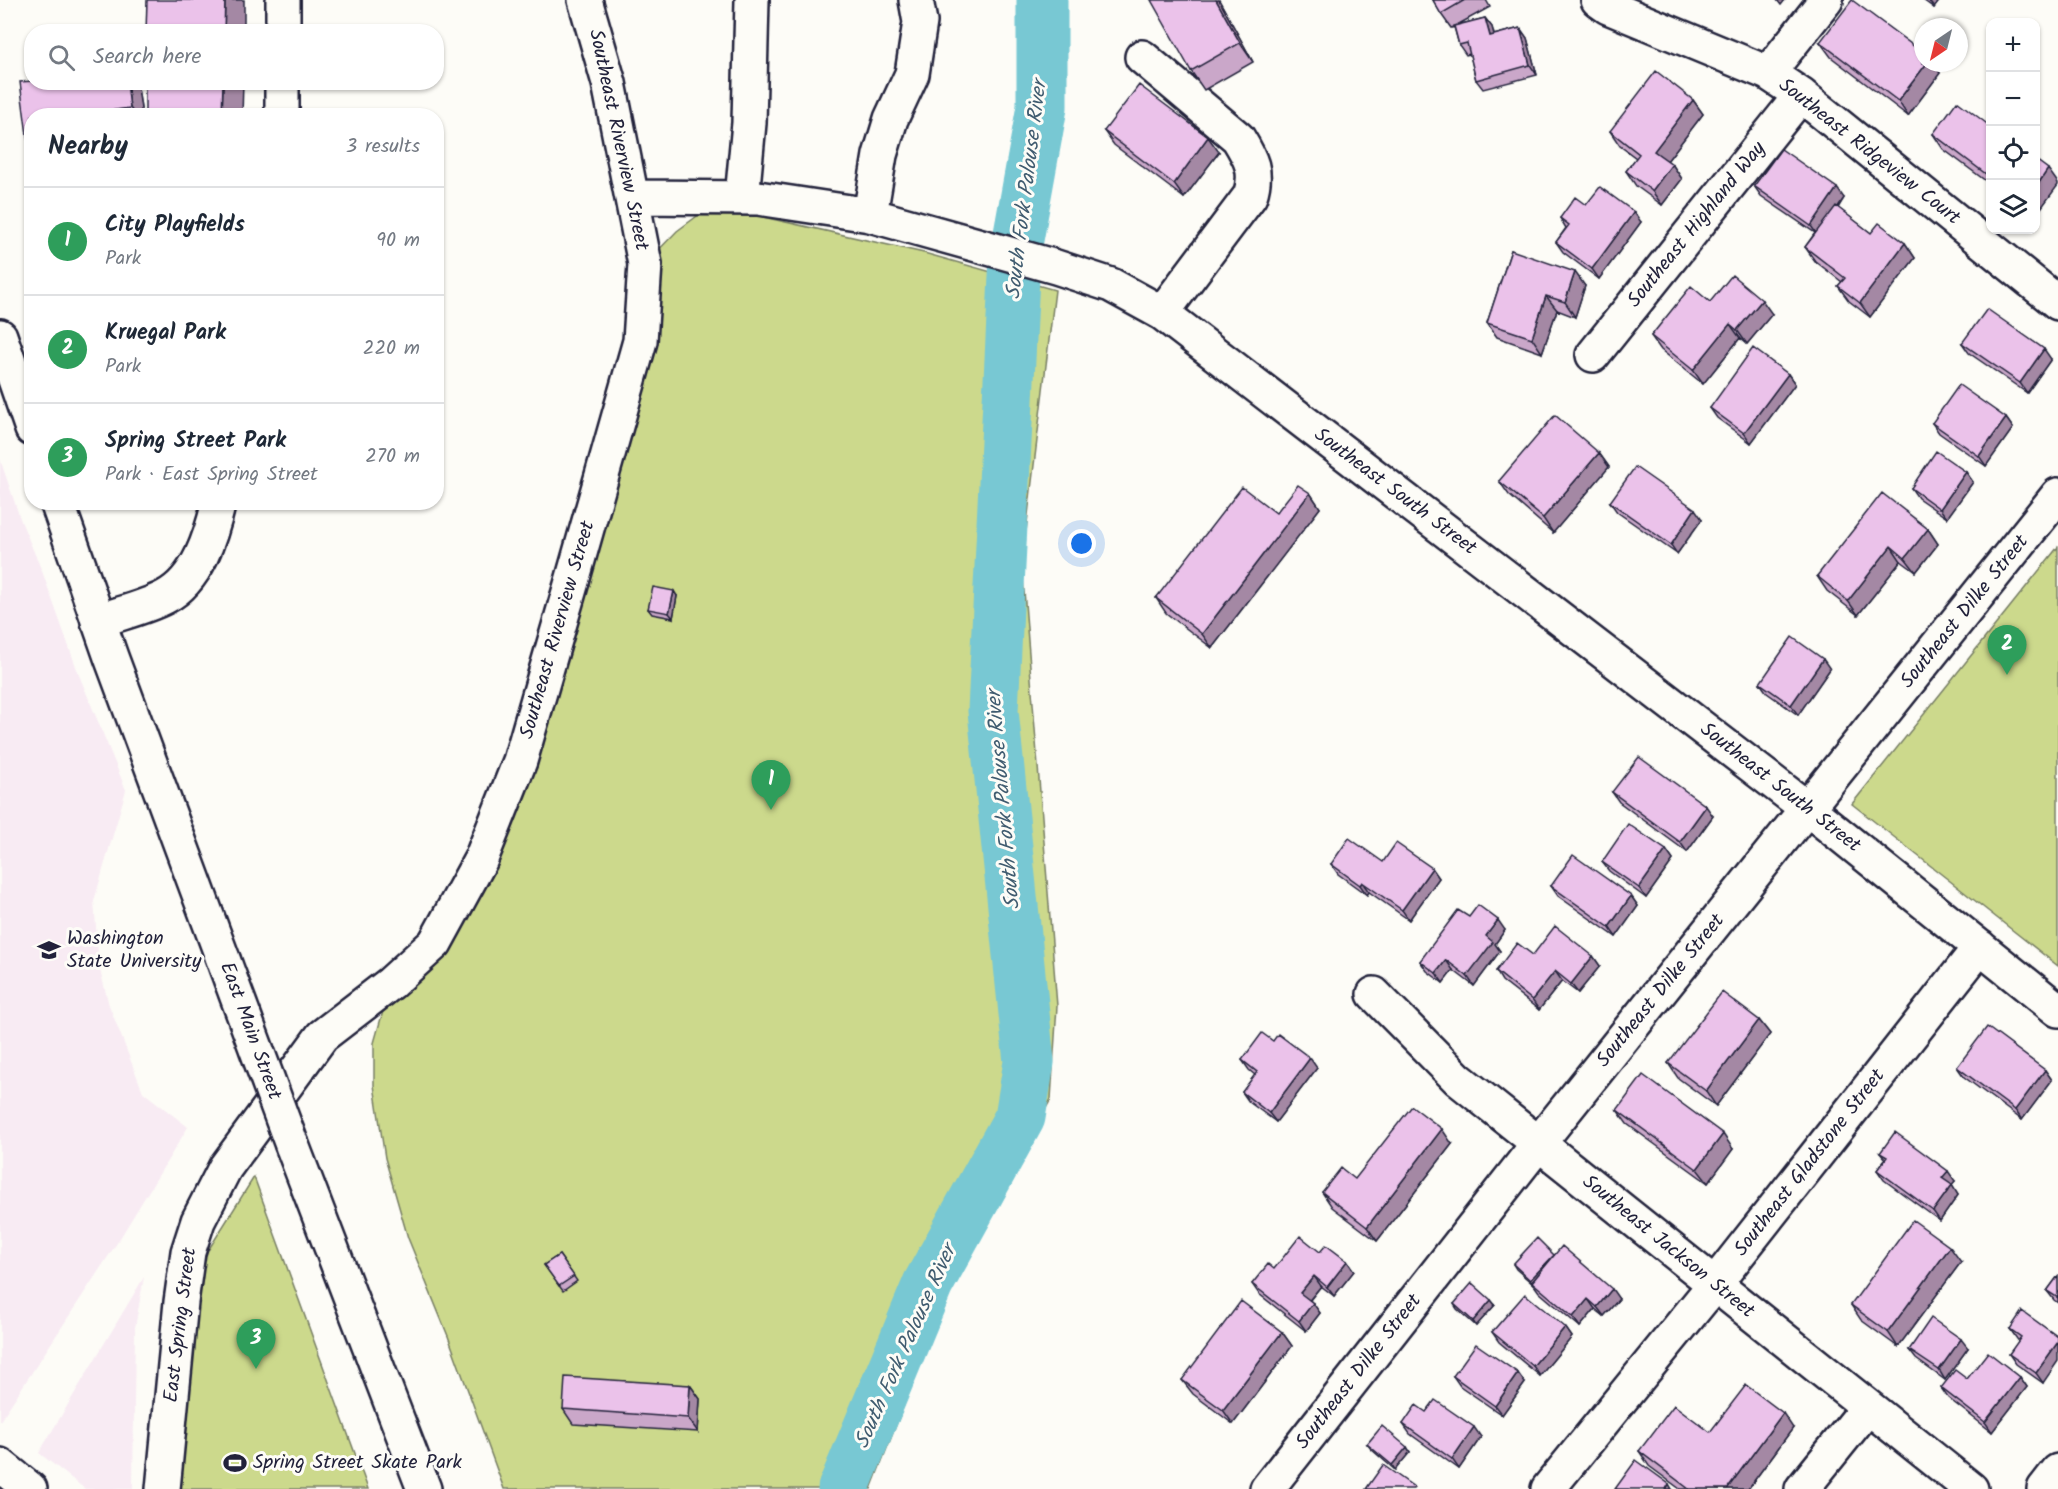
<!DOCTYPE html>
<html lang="en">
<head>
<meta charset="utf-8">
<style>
	body { margin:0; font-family:Kalam,sans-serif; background:#f2f2f3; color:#1f2937 }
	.controls { position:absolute; right:18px; top:18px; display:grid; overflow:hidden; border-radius:12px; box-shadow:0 2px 4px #0004 }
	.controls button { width:54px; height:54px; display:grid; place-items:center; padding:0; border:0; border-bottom:2px solid #e0e1e3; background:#fff; color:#1f2937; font:30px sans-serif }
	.compass { position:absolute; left:1914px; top:18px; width:54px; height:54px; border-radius:50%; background:#fff; box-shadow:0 2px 4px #0004; rotate:215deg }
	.you { position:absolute; left:1082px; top:544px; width:21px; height:21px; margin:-15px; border:4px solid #fff; border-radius:50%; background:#1a73e8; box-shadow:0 0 0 9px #1a73e833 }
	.badge { display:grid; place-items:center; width:39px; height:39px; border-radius:50%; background:#2563eb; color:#fff; font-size:20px; font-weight:700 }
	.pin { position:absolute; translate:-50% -50px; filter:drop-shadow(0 2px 3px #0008) }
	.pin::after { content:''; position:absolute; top:32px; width:21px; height:18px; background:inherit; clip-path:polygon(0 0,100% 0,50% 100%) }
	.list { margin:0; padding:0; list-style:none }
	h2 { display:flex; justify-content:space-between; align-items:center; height:78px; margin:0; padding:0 24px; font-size:26px }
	h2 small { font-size:20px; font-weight:400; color:#747a83 }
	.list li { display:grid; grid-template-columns:39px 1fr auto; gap:18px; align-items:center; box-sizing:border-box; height:108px; padding:0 24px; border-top:2px solid #e0e1e3 }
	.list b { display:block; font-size:22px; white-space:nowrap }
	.list p { margin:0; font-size:20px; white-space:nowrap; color:#747a83 }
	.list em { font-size:20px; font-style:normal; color:#747a83 }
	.icon { flex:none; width:33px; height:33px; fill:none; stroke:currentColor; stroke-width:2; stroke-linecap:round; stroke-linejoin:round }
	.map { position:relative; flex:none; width:2058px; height:1489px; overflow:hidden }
	.search { position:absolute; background:#fff; box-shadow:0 2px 4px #0004; left:24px; top:24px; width:420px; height:66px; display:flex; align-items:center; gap:15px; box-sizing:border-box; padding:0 21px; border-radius:24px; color:#747a83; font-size:22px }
	.panel { position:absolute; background:#fff; box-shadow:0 2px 4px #0004; left:24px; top:108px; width:420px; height:402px; border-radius:24px }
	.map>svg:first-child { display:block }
	.built { fill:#f8ebf3 }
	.green { fill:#ccd98c; stroke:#777e64; stroke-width:1.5 }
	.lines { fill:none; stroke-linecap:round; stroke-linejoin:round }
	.river { stroke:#78c8d3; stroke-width:51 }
	.minor-casing { stroke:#22223b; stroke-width:38 }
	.major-casing { stroke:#22223b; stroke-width:38 }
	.minor { stroke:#fdfcf7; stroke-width:33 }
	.major { stroke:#fdfcf7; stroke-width:33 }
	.major-bridge-casing { stroke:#22223b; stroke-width:38; stroke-linecap:butt }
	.major-bridge { stroke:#fdfcf7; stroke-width:33 }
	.wall { fill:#caa7c9; stroke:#22223b; stroke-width:1.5 }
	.shaded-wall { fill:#a488a4; stroke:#22223b; stroke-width:1.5 }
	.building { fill:#ebc2ea; stroke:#22223b; stroke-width:1.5 }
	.labels { text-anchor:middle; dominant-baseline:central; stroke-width:6; stroke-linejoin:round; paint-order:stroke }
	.street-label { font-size:20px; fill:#22223b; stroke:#fdfcf7 }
	.poi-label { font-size:20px; fill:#22223b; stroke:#fdfcf7; text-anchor:start }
	.water-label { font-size:21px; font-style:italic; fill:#405c70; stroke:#fdfcf7 }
</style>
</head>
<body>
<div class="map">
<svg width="2058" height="1489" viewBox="0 0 2058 1489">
	<rect width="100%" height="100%" fill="#fdfcf7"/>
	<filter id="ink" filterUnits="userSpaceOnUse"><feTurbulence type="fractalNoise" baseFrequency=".0167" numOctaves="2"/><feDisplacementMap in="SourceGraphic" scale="12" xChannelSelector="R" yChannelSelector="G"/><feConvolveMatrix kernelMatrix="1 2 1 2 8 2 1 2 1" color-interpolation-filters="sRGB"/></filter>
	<g filter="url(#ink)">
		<path class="built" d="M0,459l21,62 21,50 37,104 47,115 -32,111 5,65 10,39 34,87 45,35 -71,116 -117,178z
			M144,1277l-9,51 -2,161h-48l-46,-36z"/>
		<path class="green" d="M700,214h50l174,39 131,37 -33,275 35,441 -6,93 -93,172 -28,68 -59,150h-367l-56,-153 -40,-98 -23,-80 -11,-73v-42l17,-60 90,-124 164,-595 32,-33z
			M2058,547v419l-206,-162z
			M254,1177l114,312h-193l24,-241 10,1z"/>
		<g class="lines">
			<path class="river" d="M843,1489l85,-205 92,-167 9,-55 -36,-351 22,-455 27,-149v-107"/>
			<g class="minor-casing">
				<path id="minor" d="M1598,0l10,7 160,66 33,22 257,208
					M283,32v-32
					M1142,57l96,81c13,21 20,34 12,58l-88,117
					M1768,73l58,-73
					M282,116v-34
					M633,197l125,1 112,17 186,52 55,18 51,28 646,496 250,201
					M742,198l7,-75 3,-123
					M870,215l10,-60 11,-36 21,-45 8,-52 -4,-22
					M1593,355l208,-260
					M98,621c22,-8 46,-13 67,-24 33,-17 46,-61 54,-95
					M1374,994l84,85 513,410
					M0,1465l30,24
					M163,1489l18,-187 7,-50 10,-31 27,-53 97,-132 69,-53 44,-40 46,-84 39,-98 53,-183 67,-237 5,-77 -36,-181 -24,-83
					M1267,1489l271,-345 520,-649
					M1548,1489l166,-204 266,-338
					M1802,1489l66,-82
					M2044,1489l14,-18"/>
			</g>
			<g class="major-casing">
				<path id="major" d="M0,336l32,93
					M57,502l54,155 112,302
					M292,1145l132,344"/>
			</g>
			<use href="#minor" class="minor"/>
			<use href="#major" class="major"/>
			<g class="major-bridge-casing">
				<path id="major-bridge" d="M223,959l69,186"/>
			</g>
			<use href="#major-bridge" class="major-bridge"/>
		</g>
		<path class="wall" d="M1219,0l34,62 -49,28 -13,-19z
			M1433,0h53l4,7 -33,18 28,-7 7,9 2,8 26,-7 7,10 10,37 -54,14 -7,-9 -6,-26 -4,1 -7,-10 -5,-18 -3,1 -10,-14z
			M1923,0h17l-6,8z
			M1820,42l103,21h10l7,10 -32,43 -77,-59z
			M32,82h103l3,6 4,28h-110z
			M1693,100l10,14 -36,47 5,3 10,15 -20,26 -26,-19 -10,-15 10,-13 -16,-12 -10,-15z
			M1990,126v58l-47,-35 -10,-15z
			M1104,131l115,21 -35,46 -70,-53z
			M1754,186l90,12 -6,10 33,25 34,10 10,15 -45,59 -21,-16 -11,-15 4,-4 -27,-21 -10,-14 10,-14 -54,-37z
			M1586,205l55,17 -42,57 -36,-27 -7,-10 10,-14 -6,-10z
			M1511,250l74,36 -10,31 -18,-7 -15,43 -45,-16 -10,-14z
			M1710,302l62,12 -25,30 -7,-6 -37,46 -42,-34 -10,-14z
			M1962,343l89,16 -24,34 -58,-40z
			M1788,374l7,10 -44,59 -34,-25 -7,-10z
			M2006,418l7,10 -27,38 -47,-33 -7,-10z
			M1599,453l10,14 -56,66 -44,-38 -10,-14z
			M1966,472l7,10 -26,36 -29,-20 -7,-10z
			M1310,493l10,15 -108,140 -46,-35 -10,-15 120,-85z
			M1610,502l92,17 -25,35 -60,-42z
			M1928,529l10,15 -22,28 -15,-11 -43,54 -31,-24 -10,-15z
			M677,596l-4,22 -21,-4 -4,-5z
			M1830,669l-32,46 -31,-22 -7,-10z
			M1612,792l101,24 -26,36 -68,-50z
			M1666,850l7,10 -27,38 -37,-27 -7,-9z
			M1383,862l49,6 7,10 -30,42 -40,-28 -2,3 -29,-21 -7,-10z
			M1551,886l80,10 7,10 -22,31 -58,-41z
			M1469,917l36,13 -10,14 5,7 -26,35 -21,-16 -10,13 -16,-12 -7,-10z
			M1533,955l60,1 7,10 -22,27 -16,-12 -23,29 -37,-29 -6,-10z
			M1759,1020l11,14 -54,72 -38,-28 -10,-15z
			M1273,1041l44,27 -41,54 -27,-20 -7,-10 13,-17 -6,-5 -7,-10z
			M1957,1067l88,3 7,10 -30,40 -58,-43z
			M1617,1110l116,39 -25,34 -81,-59z
			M1452,1144l-75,97 -45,-34 -10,-15z
			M1880,1153l75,28 -4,4 7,10 -18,26 -56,-41 -7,-10 8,-11z
			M1320,1252l27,9 7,10 -20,25 -13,-10 -11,14 10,13 -14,18 -47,-37 -7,-10 22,-15z
			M559,1255l18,26 -14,10 -19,-26z
			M1554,1255l65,44 -15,17 -9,-7 -15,18 -41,-35 -5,-7 -18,-16 -3,-5z
			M1961,1262l-63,85 -37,-27 -10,-15z
			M2058,1276v27l-4,-3 -7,-9z
			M1491,1300l4,5 -19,21 -19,-17 -3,-5z
			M1565,1327l7,10 -32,39 -41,-34 -7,-10z
			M2010,1329l48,8 -15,46 -27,-19 -7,-10 10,-13 -2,-2z
			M1282,1332l10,14 -59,78 -40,-30 -11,-14z
			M1968,1348l-23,32 -29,-21 -7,-9z
			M1453,1376l72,7 -23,32 -42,-29z
			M2020,1377l7,10 -35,45 -44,-34 -7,-10 26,-9z
			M690,1385l10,14 -2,33 -125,-8 -10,-15z
			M1426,1412l55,25 -22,32 -49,-35 -7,-10z
			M1793,1428l-45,61h-68l-31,-23 -10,-15 71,-19z
			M1367,1444l40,3 3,5 -15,18 -24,-21z"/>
		<path class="shaded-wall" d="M225,0h19v32h-20z
			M1216,0h3l34,62 -13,-19z
			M1777,0h8l-4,5z
			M1928,0h12l-6,8z
			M1485,18l7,9 5,19 -7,-10z
			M1520,28l7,10 10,37 -7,-10z
			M1927,63h6l7,10 -32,43 -10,-15z
			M127,82h8l3,6 4,28h-6l-6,-8z
			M223,82h20l-1,34h-20z
			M1693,100l10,14 -39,51 -10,-14z
			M1208,137l11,15 -35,46 -10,-14z
			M1672,164l10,15 -20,26 -10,-14z
			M2048,169l10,14v2l-22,30v-28z
			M1837,188l7,10 -26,38 -7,-10z
			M1634,212l7,10 -42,57 -7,-10z
			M1905,243l10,15 -45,59 -10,-14z
			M1575,272l10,14 -10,31 -10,-15z
			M1546,296l11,14 -15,43 -10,-15z
			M1762,300l10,14 -25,30 -10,-14z
			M1730,324l10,14 -37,46 -10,-14z
			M2044,349l7,10 -24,34 -7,-10z
			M1788,374l7,10 -44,59 -7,-10z
			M2006,418l7,10 -27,38 -7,-10z
			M1599,453l10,14 -56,66 -10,-15z
			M1966,472l7,10 -26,36 -7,-9z
			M1310,493l10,15 -108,140 -10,-14z
			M1695,509l7,10 -25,35 -6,-9z
			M1928,529l10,15 -22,28 -11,-14z
			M1891,546l10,15 -43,54 -10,-14z
			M674,591l3,5 -4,22 -4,-5z
			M1823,659l7,10 -32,46 -7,-10z
			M1706,806l7,10 -26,36 -7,-10z
			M1666,850l7,10 -27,38 -7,-10z
			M1432,868l7,10 -30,42 -7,-10z
			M1362,882l7,10 -2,3 -7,-10z
			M1631,896l7,10 -22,31 -7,-10z
			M1498,920l7,10 -10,14 5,7 -26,35 -7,-10 19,-40z
			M1593,956l7,10 -22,27 -7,-9z
			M1446,960l7,10 -10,13 -7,-10z
			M1555,971l7,10 -23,29 -7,-10z
			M1759,1020l11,14 -54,72 -10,-15z
			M1310,1058l7,10 -41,54 -7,-9z
			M2045,1070l7,10 -30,40 -7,-10z
			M1442,1129l10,15 -75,97 -10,-14z
			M1723,1134l10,15 -25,34 -11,-14z
			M1948,1171l7,10 -6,7 -7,-10z
			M1952,1185l6,10 -18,26 -7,-10z
			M1950,1247l11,15 -63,85 -10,-15z
			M1554,1255l4,5 -26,22 2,3 -4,-5z
			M1347,1261l7,10 -20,25 -7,-9z
			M1314,1276l7,10 -14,17 -7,-10z
			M1612,1289l7,10 -15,17 -7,-9z
			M1588,1299l7,10 -15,18 -7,-10z
			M1491,1300l4,5 -19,21 -3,-5z
			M1313,1303l7,10 -14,18 -7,-10z
			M1565,1327l7,10 -32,39 -7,-10z
			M1282,1332l10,14 -59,78 -10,-14z
			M1961,1339l7,9 -23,32 -6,-10z
			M2058,1342v19l-15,22 -7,-10z
			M1518,1373l7,10 -23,32 -7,-9z
			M2020,1377l7,10 -35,45 -7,-10z
			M690,1385l10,14 -2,33 -10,-14z
			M1783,1413l10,15 -45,61h-21z
			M1474,1427l7,10 -22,32 -7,-10z
			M1407,1447l3,5 -15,18 -3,-5z
			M1669,1484l3,5h-6z"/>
		<path class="building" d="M147,0h78l-1,32h-78z
			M1151,0h65l24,43 -49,28z
			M1433,0h32l-24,14z
			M1852,0l71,53v10h4l-29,38 -78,-59z
			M1485,18l5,18 30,-8 10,37 -54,15 -9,-37 -8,2 -5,-19z
			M1656,71l37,29 -39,51 18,13 -20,27 -26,-20 13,-17 -29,-23z
			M32,81v1h95l3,26 -58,8h-40v57l-12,-91z
			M145,82h78l-1,34h-77z
			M1139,85l69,52 -34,47 -70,-53z
			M1957,101l33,25v51l-57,-43z
			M1781,149l56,39 -26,38 -57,-40z
			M2036,160l12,9 -12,18z
			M1600,187l34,25 -42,57 -36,-27 13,-17 -9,-7 15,-21 11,8z
			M1836,206l35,27 8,-10 26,20 -45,60 -22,-17 7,-8 -40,-31z
			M1511,250l64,22 -10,30 -19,-6 -14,42 -45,-15z
			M1732,275l30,25 -25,30 -7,-6 -37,46 -42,-34 40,-50 19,16z
			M1987,309l57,40 -24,34 -58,-40z
			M1753,348l35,26 -44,59 -34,-25z
			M1959,385l47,33 -27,38 -47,-33z
			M1555,415l44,38 -56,65 -44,-37z
			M1936,451l30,21 -26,37 -29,-21z
			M1635,467l60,42 -24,36 -61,-43z
			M1298,485l12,8 -108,141 -46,-36 86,-111 34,26z
			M1882,493l46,36 -23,29 -14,-12 -43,55 -31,-25z
			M653,587l21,4 -5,22 -21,-4z
			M1792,637l31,22 -32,46 -31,-22z
			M1639,757l67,49 -26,36 -68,-50z
			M1628,824l38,26 -27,38 -37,-26z
			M1349,838l34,24 13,-19 36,25 -30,42 -40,-28 -2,3 -29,-21z
			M1573,855l58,41 -22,31 -58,-41z
			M1478,905l20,15 -12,16 7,6 -26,34 -21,-16 -10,13 -16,-12 38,-51 11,7z
			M1555,926l38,30 -22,28 -16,-13 -23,29 -36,-29 21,-28 16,12z
			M1722,992l37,28 -53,71 -38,-28z
			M1987,1027l58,43 -30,40 -58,-43z
			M1262,1033l11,8 5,-7 32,24 -41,55 -27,-21 15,-20 -15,-12z
			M1643,1075l80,59 -26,35 -80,-59z
			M1412,1106l30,23 -75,98 -45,-35 19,-24 14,11z
			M1895,1132l53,39 -6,7 10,7 -19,26 -56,-41 10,-13 -7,-4z
			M1913,1220l37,27 -62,85 -37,-27z
			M1300,1236l20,16 6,-7 21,16 -20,26 -13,-11 -14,17 13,10 -14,18 -47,-37 16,-20 6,5z
			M1537,1238l17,17 -24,25 -17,-16z
			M1562,1246l50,43 -15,18 -9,-8 -15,18 -41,-35z
			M559,1255l15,21 -15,10 -15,-21z
			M2058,1276v22l-11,-7z
			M1472,1283l19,17 -18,21 -19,-17z
			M1525,1294l40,33 -32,39 -41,-34z
			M1241,1301l41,31 -59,78 -41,-30z
			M2022,1311l36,26v5l-22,31 -27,-19 12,-17 -11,-8z
			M1931,1318l30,21 -22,31 -30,-20z
			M1476,1344l42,29 -23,33 -42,-30z
			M1988,1352l32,25 -35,45 -44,-34 14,-18 12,9z
			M565,1377l125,8 -2,33 -125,-9z
			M1746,1385l37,28 -56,76h-38l-50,-38 35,-46 36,27z
			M1435,1400l39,27 -22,32 -49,-35 13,-19 10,7z
			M1382,1426l25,21 -15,18 -25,-21z
			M1636,1460l33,24 -3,5h-51z
			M1383,1465l31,22 -1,2h-47z"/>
	</g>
	<defs>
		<g id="university-bare" transform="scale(1.8)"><path d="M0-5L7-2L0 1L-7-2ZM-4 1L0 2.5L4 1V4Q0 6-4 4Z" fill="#22223b" stroke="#fdfcf7" stroke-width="2.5" paint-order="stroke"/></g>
		<g id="stadium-bare" transform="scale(1.8)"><path d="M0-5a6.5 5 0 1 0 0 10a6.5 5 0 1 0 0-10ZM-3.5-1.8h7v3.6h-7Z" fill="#22223b" stroke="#fdfcf7" stroke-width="2.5" paint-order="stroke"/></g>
	</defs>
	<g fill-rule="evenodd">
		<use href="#university-bare" x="49" y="950"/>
		<use href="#stadium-bare" x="235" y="1463"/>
	</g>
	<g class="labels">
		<g class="street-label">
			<text transform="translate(618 140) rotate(78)">Southeast Riverview Street</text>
			<text transform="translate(1869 152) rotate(38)">Southeast Ridgeview Court</text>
			<text transform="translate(1697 225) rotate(-51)">Southeast Highland Way</text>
			<text transform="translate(1395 492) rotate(37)">Southeast South Street</text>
			<text transform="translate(1965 612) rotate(-51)">Southeast Dilke Street</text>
			<text transform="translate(558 630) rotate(-74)">Southeast Riverview Street</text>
			<text transform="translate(1780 788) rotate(38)">Southeast South Street</text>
			<text transform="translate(1661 991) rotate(-51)">Southeast Dilke Street</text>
			<text transform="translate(250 1031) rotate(70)">East Main Street</text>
			<text transform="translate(1810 1163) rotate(-52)">Southeast Gladstone Street</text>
			<text transform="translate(1668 1247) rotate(39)">Southeast Jackson Street</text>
			<text transform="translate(181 1325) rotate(-83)">East Spring Street</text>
			<text transform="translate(1359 1372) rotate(-52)">Southeast Dilke Street</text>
		</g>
		<g class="poi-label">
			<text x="67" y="939">Washington<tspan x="67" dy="23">State University</tspan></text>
			<text x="253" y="1463">Spring Street Skate Park</text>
		</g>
		<g class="water-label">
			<text transform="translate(1027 190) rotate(-83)">South Fork Palouse River</text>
			<text transform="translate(1004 800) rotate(-95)">South Fork Palouse River</text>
			<text transform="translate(906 1347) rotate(-66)">South Fork Palouse River</text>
		</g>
	</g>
</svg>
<div class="controls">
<button>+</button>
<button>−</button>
<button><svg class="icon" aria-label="locate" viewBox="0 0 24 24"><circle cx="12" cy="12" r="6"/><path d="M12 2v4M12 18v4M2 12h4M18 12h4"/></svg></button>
<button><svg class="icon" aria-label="layers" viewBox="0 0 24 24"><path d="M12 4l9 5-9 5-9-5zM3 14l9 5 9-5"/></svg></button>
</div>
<svg class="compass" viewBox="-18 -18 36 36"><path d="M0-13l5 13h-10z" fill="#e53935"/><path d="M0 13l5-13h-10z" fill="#747a83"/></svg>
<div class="you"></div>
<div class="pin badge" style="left:771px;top:810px;background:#2e9e5b">1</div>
<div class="pin badge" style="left:2007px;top:675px;background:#2e9e5b">2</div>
<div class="pin badge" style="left:256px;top:1369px;background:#2e9e5b">3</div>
<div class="search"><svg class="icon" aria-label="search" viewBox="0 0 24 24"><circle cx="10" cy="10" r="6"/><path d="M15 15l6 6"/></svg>Search here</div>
<section class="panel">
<h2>Nearby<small>3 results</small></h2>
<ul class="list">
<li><span class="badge" style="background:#2e9e5b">1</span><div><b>City Playfields</b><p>Park</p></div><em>90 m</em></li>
<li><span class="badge" style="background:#2e9e5b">2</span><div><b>Kruegal Park</b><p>Park</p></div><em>220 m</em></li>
<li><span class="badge" style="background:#2e9e5b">3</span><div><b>Spring Street Park</b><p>Park · East Spring Street</p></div><em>270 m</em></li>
</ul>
</section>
</div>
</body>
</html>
